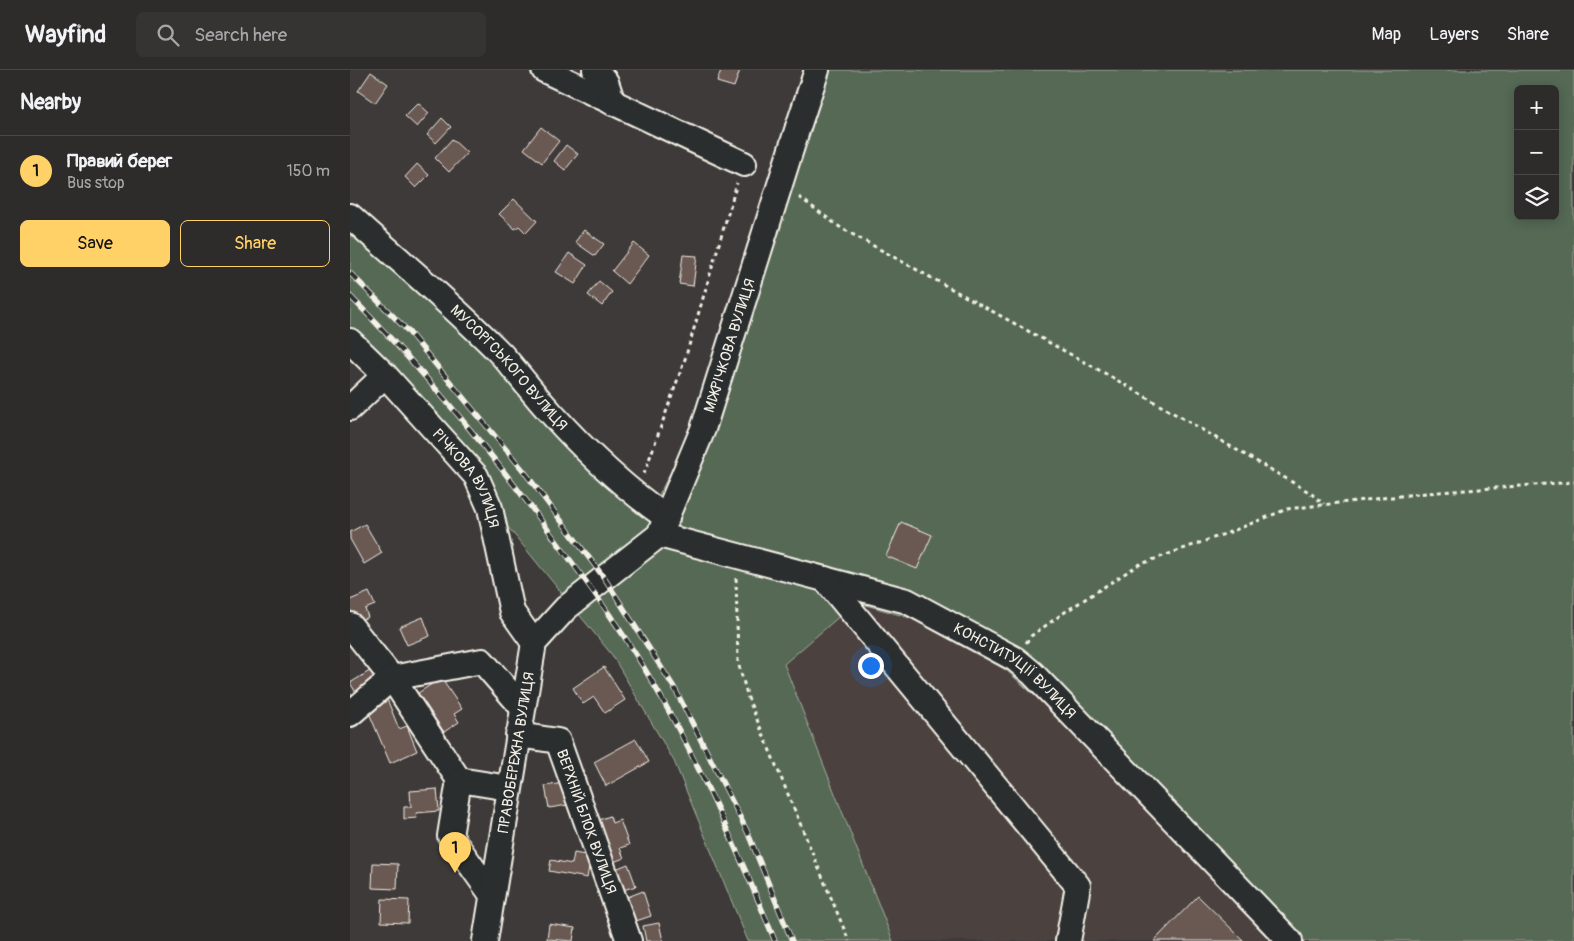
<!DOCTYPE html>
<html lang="en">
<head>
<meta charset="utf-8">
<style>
	body { margin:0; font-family:Pangolin,sans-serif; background:#363433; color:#f1f3f6 }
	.controls { position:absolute; right:15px; top:15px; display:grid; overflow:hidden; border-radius:8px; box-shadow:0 2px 12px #0003 }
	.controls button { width:45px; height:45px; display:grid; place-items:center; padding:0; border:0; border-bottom:1px solid #494847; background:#2e2c2b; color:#f1f3f6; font:25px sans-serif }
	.you { position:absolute; left:520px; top:595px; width:18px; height:18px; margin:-12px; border:4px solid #fff; border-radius:50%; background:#1a73e8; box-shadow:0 0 0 8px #1a73e833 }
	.badge { display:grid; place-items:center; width:32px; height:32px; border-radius:50%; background:#ffd166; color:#111; font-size:16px; font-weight:700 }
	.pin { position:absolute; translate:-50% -41px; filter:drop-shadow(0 1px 2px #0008) }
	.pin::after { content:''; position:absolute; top:26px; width:18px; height:15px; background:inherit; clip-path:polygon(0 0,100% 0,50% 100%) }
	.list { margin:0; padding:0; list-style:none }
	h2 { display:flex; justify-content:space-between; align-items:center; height:65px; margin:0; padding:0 20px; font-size:21px }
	h2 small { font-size:16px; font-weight:400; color:#a7a7a9 }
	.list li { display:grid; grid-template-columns:32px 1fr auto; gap:15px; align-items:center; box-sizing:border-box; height:70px; padding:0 20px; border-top:1px solid #494847 }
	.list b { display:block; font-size:19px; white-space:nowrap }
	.list p { margin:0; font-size:16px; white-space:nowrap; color:#a7a7a9 }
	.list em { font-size:16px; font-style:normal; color:#a7a7a9 }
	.actions { display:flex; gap:10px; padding:15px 20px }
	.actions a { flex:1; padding:11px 0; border:1px solid #ffd166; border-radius:8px; text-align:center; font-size:18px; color:#ffd166 }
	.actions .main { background:#ffd166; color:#111 }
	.icon { flex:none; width:28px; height:28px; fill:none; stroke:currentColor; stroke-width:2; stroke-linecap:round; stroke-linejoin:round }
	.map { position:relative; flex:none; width:1224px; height:871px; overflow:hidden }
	header { display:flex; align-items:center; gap:30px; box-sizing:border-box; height:70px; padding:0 25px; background:#2e2c2b; border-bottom:1px solid #494847 }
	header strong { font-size:24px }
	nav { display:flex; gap:28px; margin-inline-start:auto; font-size:18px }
	.search { width:350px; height:45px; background:#363433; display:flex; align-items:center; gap:12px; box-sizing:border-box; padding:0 18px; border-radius:8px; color:#a7a7a9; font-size:19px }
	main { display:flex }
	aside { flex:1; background:#2e2c2b }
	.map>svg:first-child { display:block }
	.built { fill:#4c4341 }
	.green { fill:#556954; stroke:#a4ad9e; fill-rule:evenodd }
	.building { fill:#6b5953; stroke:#f4f1e8 }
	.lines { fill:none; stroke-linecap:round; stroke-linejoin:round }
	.minor-casing { stroke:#f4f1e8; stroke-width:28 }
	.path { stroke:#f4f1e8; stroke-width:3; stroke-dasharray:4 4; stroke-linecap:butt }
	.minor { stroke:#2a2d2e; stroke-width:24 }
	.rail-casing { stroke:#f4f1e8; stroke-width:5.5 }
	.rail { stroke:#2a2d2e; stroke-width:4; stroke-dasharray:11; stroke-linecap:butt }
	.minor-bridge-casing { stroke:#f4f1e8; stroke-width:28; stroke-linecap:butt }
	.minor-bridge { stroke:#2a2d2e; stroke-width:24 }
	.labels { text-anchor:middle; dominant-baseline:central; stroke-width:4; stroke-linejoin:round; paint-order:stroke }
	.street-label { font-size:15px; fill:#f4f1e8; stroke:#2a2d2e }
</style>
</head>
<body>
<header>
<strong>Wayfind</strong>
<div class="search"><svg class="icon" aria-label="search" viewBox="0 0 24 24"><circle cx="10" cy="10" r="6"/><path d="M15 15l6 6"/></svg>Search here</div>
<nav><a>Map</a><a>Layers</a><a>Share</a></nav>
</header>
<main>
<aside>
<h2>Nearby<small></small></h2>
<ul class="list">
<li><span class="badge">1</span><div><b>Правий берег</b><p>Bus stop</p></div><em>150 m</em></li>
</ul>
<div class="actions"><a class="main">Save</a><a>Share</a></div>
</aside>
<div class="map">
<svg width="1224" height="871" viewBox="0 0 1224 871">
	<rect width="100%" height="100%" fill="#3e3a39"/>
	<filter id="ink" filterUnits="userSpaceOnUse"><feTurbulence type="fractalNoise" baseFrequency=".02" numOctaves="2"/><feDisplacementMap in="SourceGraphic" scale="10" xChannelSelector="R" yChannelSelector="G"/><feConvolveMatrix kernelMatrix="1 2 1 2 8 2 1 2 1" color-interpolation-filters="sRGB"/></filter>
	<g filter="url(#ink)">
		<path class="built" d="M506,532l54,16 96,52 47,42 218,229h-378l-109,-277z"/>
		<path class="green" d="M456,0h768v871h-303l-218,-229 -47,-42 -96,-52 -54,-16 -72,62 109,277h-145l-74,-180 -62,-106 -113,-139 -107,-146 -42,-41v-113l301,294 44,-85zM1168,19h37v127h-37z"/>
		<path class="building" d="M371,0h19l-6,17 -17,-5z
			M21,2l17,12 -13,19 -17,-12z
			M68,33l11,10 -12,14 -12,-11z
			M92,48l9,9 -15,16 -9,-8z
			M191,57l18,14 -17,22 -18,-14z
			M102,69l15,14 -18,19 -14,-14z
			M216,75l12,9 -13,16 -11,-9z
			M67,94l12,11 -13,13 -11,-11z
			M164,129l23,22 -11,12 -7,-7 -4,3 -16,-15z
			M234,160l20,14 -9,12 -20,-14z
			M284,173l15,12 -22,29 -15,-13z
			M219,183l18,12 -12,19 -19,-12z
			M333,185l14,1 -4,30 -14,-2z
			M249,211l13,11 -10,14 -14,-11z
			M551,452l31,13 -15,34 -31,-13z
			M15,454l17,29 -18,11 -14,-25v-7z
			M19,522l6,13 -10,4 3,8 -13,5 -5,-13v-9z
			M73,547l7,19 -23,9 -8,-18z
			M254,597l21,33 -20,13 -11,-16 -11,7 -10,-16z
			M23,599l7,11 -23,14 -7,-11z
			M91,608l21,31 -8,5 5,8 -15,10 -26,-39z
			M37,629l12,30 8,-3 10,25 -27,12 -23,-55z
			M286,669l13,23 -43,24 -12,-24z
			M214,713l4,22 -19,3 -4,-22z
			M87,719l2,22 -23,2 1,5 -13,1v-12h7l-1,-16z
			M260,746l2,7 8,-3 9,25 -9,3 4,10 -13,5 -15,-42z
			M224,783l17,3 -4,22 -38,-7 2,-11 21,4z
			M23,793l25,1 -1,25 -25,-1z
			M278,794l8,22 -16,5 -7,-21z
			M293,821l8,25 -18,6 -8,-24z
			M848,826l46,45h-90z
			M32,829l27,1 -1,23 -27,-1z
			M309,853l4,18h-17l-3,-15z
			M199,854l26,4 -2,13 -26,-2z"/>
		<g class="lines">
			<g class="minor-casing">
				<g id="minor">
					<path d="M194,0l200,94"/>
					<path d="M245,0l11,12 7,21"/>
					<path d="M448,57l19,-57"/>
					<path id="s1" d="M0,146c51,46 104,90 152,139 17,19 32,40 49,58 35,39 73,75 116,105"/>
					<path id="s2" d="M0,271l35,34 91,101 14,32 22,104 22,31"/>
					<path d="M0,338l35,-33"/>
					<path id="s3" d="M309,465l248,66 108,58 17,14 258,268"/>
					<path d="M475,509l253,307 -10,55"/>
					<path d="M0,555l42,53 67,102 -9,56 42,59"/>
					<path d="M0,644l42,-36 90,-17 40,46"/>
					<path id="s4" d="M168,665l40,6 71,200"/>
					<path d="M109,710l50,8"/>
					<path id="s5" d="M135,871l49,-298 32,-35 93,-73 44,-106 63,-200"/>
				</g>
			</g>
			<path class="path" d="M449,127l42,31 267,147 201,117 15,12
				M294,404l41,-115 52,-176
				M386,508l2,84 10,36 101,243
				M676,573l5,-7 34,-24 73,-47 92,-33 57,-23 139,-16 148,-11"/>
			<use href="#minor" class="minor"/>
			<g class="rail-casing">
				<path id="rail" d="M0,203l58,58 115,139 82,109 70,110 72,142 45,110
					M0,226c74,75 142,157 204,242 38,51 76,103 107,159 44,79 80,161 114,244"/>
			</g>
			<use href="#rail" class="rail"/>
			<g class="minor-bridge-casing">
				<path id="minor-bridge" d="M416,159l32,-102"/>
			</g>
			<use href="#minor-bridge" class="minor-bridge"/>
		</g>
	</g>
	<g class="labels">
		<g class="street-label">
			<text stroke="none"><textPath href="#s5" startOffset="670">МІЖРІЧКОВА ВУЛИЦЯ</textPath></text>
			<text stroke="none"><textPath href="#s1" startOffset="220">МУСОРГСЬКОГО ВУЛИЦЯ</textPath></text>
			<text stroke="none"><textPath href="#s2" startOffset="182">РІЧКОВА ВУЛИЦЯ</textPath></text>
			<text stroke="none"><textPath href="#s3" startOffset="386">КОНСТИТУЦІЇ ВУЛИЦЯ</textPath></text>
			<text stroke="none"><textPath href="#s5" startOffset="191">ПРАВОБЕРЕЖНА ВУЛИЦЯ</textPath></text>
			<text stroke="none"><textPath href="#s4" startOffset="126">ВЕРХНІЙ БЛОК ВУЛИЦЯ</textPath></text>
		</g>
	</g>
</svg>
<div class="controls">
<button>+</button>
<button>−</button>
<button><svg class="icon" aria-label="layers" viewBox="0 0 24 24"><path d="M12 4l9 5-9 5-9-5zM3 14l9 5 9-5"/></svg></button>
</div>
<div class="you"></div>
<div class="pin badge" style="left:105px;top:803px">1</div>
</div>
</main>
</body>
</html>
